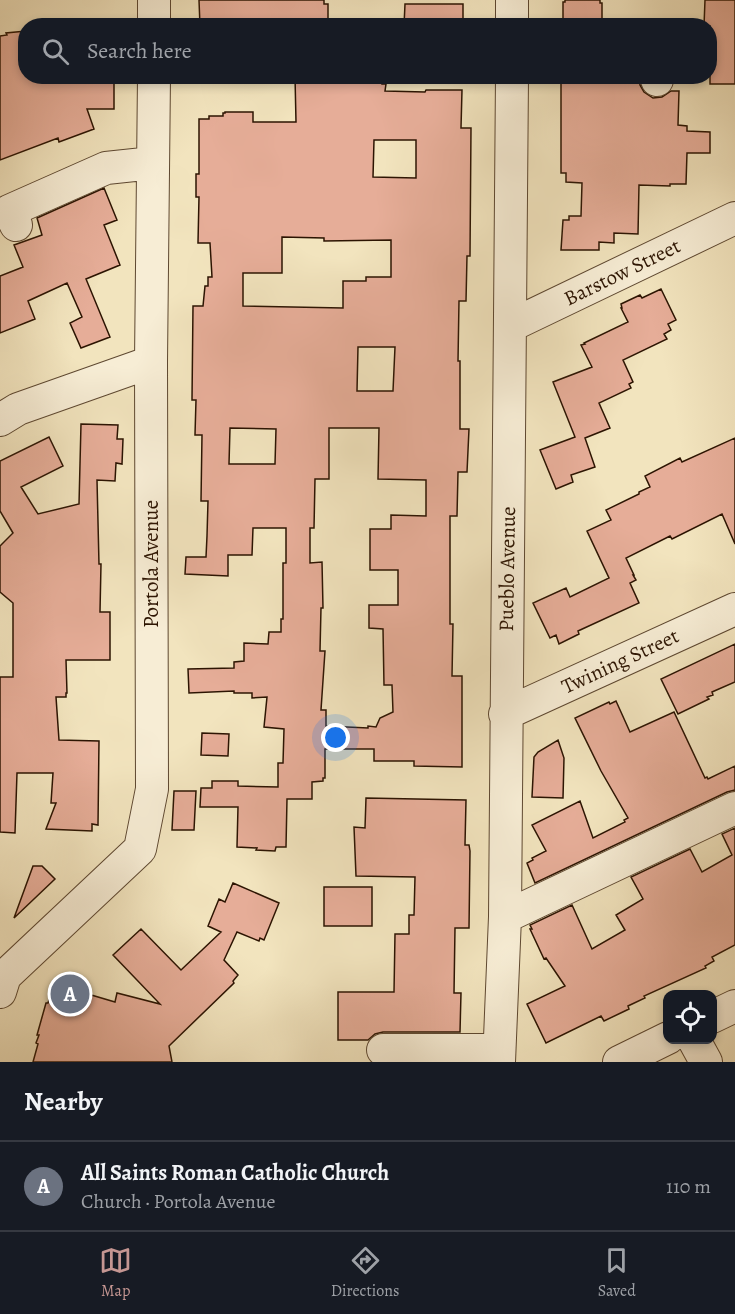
<!DOCTYPE html>
<html lang="en">
<head>
<meta charset="utf-8">
<style>
	body { margin:0; font-family:Alegreya,serif; background:#20242c; color:#f1f3f6 }
	.controls { position:absolute; right:18px; bottom:18px; display:grid; overflow:hidden; border-radius:12px; box-shadow:0 3px 9px #0003 }
	.controls button { width:54px; height:54px; display:grid; place-items:center; padding:0; border:0; border-bottom:2px solid #363941; background:#171b24; color:#f1f3f6; font:30px sans-serif }
	.you { position:absolute; left:336px; top:738px; width:21px; height:21px; margin:-15px; border:4px solid #fff; border-radius:50%; background:#1a73e8; box-shadow:0 0 0 9px #1a73e833 }
	.badge { display:grid; place-items:center; width:39px; height:39px; border-radius:50%; background:#c59692; color:#fff; font-size:20px; font-weight:700 }
	.pin { position:absolute; translate:-50% -50%; border:3px solid #fff; box-shadow:0 2px 6px #0006 }
	.list { margin:0; padding:0; list-style:none }
	h2 { display:flex; justify-content:space-between; align-items:center; height:78px; margin:0; padding:0 24px; font-size:26px }
	h2 small { font-size:20px; font-weight:400; color:#9ea1a6 }
	.list li { display:grid; grid-template-columns:39px 1fr auto; gap:18px; align-items:center; box-sizing:border-box; height:90px; padding:0 24px; border-top:2px solid #363941 }
	.list b { display:block; font-size:22px; white-space:nowrap }
	.list p { margin:0; font-size:20px; white-space:nowrap; color:#9ea1a6 }
	.list em { font-size:20px; font-style:normal; color:#9ea1a6 }
	.icon { flex:none; width:33px; height:33px; fill:none; stroke:currentColor; stroke-width:2; stroke-linecap:round; stroke-linejoin:round }
	.map { position:relative; flex:none; width:735px; height:1062px; overflow:hidden }
	.search { position:absolute; background:#171b24; box-shadow:0 3px 9px #0003; left:18px; right:18px; top:18px; height:66px; display:flex; align-items:center; gap:15px; box-sizing:border-box; padding:0 21px; border-radius:24px; color:#9ea1a6; font-size:22px }
	.sheet { height:168px; background:#171b24 }
	nav { display:flex; justify-content:space-around; align-items:center; box-sizing:border-box; height:84px; border-top:2px solid #363941; background:#171b24; font-size:16px; color:#9ea1a6 }
	nav a { display:grid; justify-items:center; gap:3px }
	nav .on { color:#c59692 }
	.map>svg:first-child { display:block }
	.building { fill:#e6ad98; stroke:#2c1402; stroke-width:1.5; fill-rule:evenodd }
	.lines { fill:none; stroke-linecap:round; stroke-linejoin:round }
	.minor-casing { stroke:#5e4831; stroke-width:34 }
	.minor { stroke:#f7edd5; stroke-width:32 }
	.labels { text-anchor:middle; dominant-baseline:central; stroke-width:4.5; stroke-linejoin:round; paint-order:stroke }
	.street-label { font-size:21px; fill:#2c1402; stroke:#f7edd5 }
</style>
</head>
<body>
<div class="map">
<svg width="735" height="1062" viewBox="0 0 735 1062">
	<rect width="100%" height="100%" fill="#f2e4be"/>
	<filter id="stains"><feTurbulence type="fractalNoise" baseFrequency=".00333" numOctaves="4"/><feColorMatrix values="0 0 0 0 .2 0 0 0 0 .09 0 0 0 0 .02 0 0 0 .5 -.17"/></filter>
	<radialGradient id="worn" r=".72"><stop offset=".6" stop-color="#630" stop-opacity="0"/><stop offset="1" stop-color="#630" stop-opacity=".3"/></radialGradient>
	<path class="building" d="M199,0h125v4h4v21l-128,1z
		M565,0h35v3h2v23h-39v-24h2z
		M705,0h30v84h-25v-58h-6z
		M405,4h58v17h-3v5h-56z
		M26,31v45h88v33h-27l7,20 -35,13 -1,-4 -58,22v-124l7,-1 -1,-2z
		M295,76h39v5l48,1v2h4l-1,7 40,1 1,-2h36l-1,38h10l-1,128h-3l-1,45h-7l-1,60h2v68h9l-2,43h-9l-1,44h-7v108h3l-1,52h10v91l-48,-1v-5h-40v-12h-49v29h-2v3l-11,1v17h-25l-1,48h-10l-1,4 -19,-1 1,-2 -20,-1 1,-40h-38l1,-19h11v-7h26v5l40,1v-24h5l1,-34 -20,-2 3,-30 -15,1v-5h-18v-2l-45,2 -1,-24 46,-1v-6l10,-1v-18l24,1 1,-12h12v-13h2v-56h3v-35h-33l-1,27h-24v21l-43,-2 1,-17h20l1,-21 1,-35h-7l1,-66h-7l1,-35h-4l1,-94h10l2,-20h3v-9h4l-2,-34h-12l1,-46h-3v-23h3v-55h10v-3h14v-3h2v-1h28v10h43zM374,140h42v38l-43,-1zM282,237l42,1v3l67,-1v37h-25v4h-23v27l-100,-2v-33h39zM358,347h37l-2,44h-36zM230,428l46,1 -1,35h-46zM329,428h50l-1,51 48,1v36l-35,-1v14h-21v41h28v35h-29v23l14,1 1,56h8l1,27 -13,6 -4,9 -8,-1v2l-42,-2v-16h-5l4,-59h-5l1,-43h2l-1,-46 -12,1v-35h4l1,-49h14z
		M561,76h78l1,9 4,7 9,6 9,-1 9,-6h8l-1,34 9,1v5l23,1v21h-23l-1,31h-16v2l-31,-1 -1,49 -24,-1v10l-15,-1v8h-38l2,-30h6v-4h12l1,-33 -16,-1v-9h-5z
		M104,188l13,32 -13,5 16,40 -34,14 24,58 -29,11 -11,-25 12,-6 -15,-34 -39,18 7,18 -35,14v-57l23,-9 -9,-22 28,-10 -5,-17z
		M661,289l15,31 -8,4 3,6 -7,4 3,5 -44,21 10,22 -4,2 2,4 -32,15 11,25 -25,10 10,29 -24,8 2,7 -17,7 -16,-39 35,-13 -22,-55 39,-15 -11,-22 4,-1 -1,-1 44,-21 -7,-14h1l-1,-4 19,-9 2,3z
		M81,424l37,1 -1,14h6l-1,25 -6,-1 -1,18 -18,-1 2,84h2l-1,48h10v48h-44l1,33h-1v4h-10l3,43 40,1 -1,84 -6,-1v7l-46,-2 10,-26h-5l2,-30h-36l-2,60 -15,-1v-155h13v-74l-13,-11v-46l13,-13 -13,-22v-50l49,-24 14,29 -42,21 17,27 41,-10z
		M735,438v106l-13,-30 -50,25 -2,-3 -44,22 8,17h-1l3,5 -6,3 9,20 -61,28 1,3 -20,10 -3,-9 -6,3 -17,-35 33,-15 4,9 39,-19 -22,-47 24,-11 -5,-10 33,-16v-2l11,-5 -5,-11 35,-18 2,4z
		M735,644v38l-23,10 1,3 -6,2 2,2 -31,15 -17,-35z
		M616,701l14,31 44,-20 31,66 2,-1 1,2 27,-13v24l-8,2 -192,91 -8,-20 6,-3 -1,-2 14,-7 -14,-26 48,-24 13,37 32,-16 -1,-2 4,-2 -27,-47 -26,-53 34,-16 1,2z
		M202,733l27,1 -1,22 -27,-1z
		M558,740l6,18 -1,40 -31,-1 2,-40 4,-5z
		M174,791h22l-2,39h-22z
		M366,798l100,2 -1,45h4l1,6 -1,77h-14l-1,65h7l-1,39h-77l-8,2 -7,6h-30v-48h56l1,-58h14v-19h5l1,-38 -59,-1 -2,-49 11,1z
		M735,828v117l-23,12 2,4 -9,5 1,2 -62,28 1,2 -17,8 1,3 -25,12 -3,-5 -55,27 -19,-39 38,-18 -19,-28 -2,1 -14,-30h2l-2,-4 42,-20 20,44 33,-19 -9,-15 27,-16 -12,-22 59,-28 12,23 30,-17 -10,-21z
		M33,866h9l13,13 -41,39z
		M233,883l46,20 -15,37 -4,-2 -1,3 -22,-9 -13,28 14,15 -5,6 1,2 -65,63 3,16h-139l5,-18 -2,-1 3,-8h-2l9,-32h2l6,-19 61,18 2,-9 43,11 -47,-49 28,-26 40,41 40,-38 -13,-6 11,-27 6,3z
		M324,887h48v39h-48z"/>
	<g class="lines">
		<g class="minor-casing">
			<path id="minor" d="M154,26v-26
				M512,26v-26
				M657,80l1,-4
				M16,225l-7,-14 97,-43 47,-5
				M510,326l225,-108
				M0,420l18,-11 133,-47
				M505,714l230,-105
				M505,917l230,-109
				M0,992l5,-16 135,-127 12,-60 -1,-427 3,-286
				M712,1017l23,-11
				M694,1040l12,22
				M383,1050h116
				M499,1062l6,-145 7,-841
				M619,1062l49,-24"/>
		</g>
		<use href="#minor" class="minor"/>
	</g>
	<g class="labels">
		<g class="street-label">
			<text transform="translate(622 272) rotate(-26)">Barstow Street</text>
			<text transform="translate(151 564) rotate(-90)">Portola Avenue</text>
			<text transform="translate(507 569) rotate(-89)">Pueblo Avenue</text>
			<text transform="translate(620 661) rotate(-25)">Twining Street</text>
		</g>
	</g>
	<rect width="100%" height="100%" filter="url(#stains)"/>
	<rect width="100%" height="100%" fill="url(#worn)"/>
</svg>
<div class="controls">
<button><svg class="icon" aria-label="locate" viewBox="0 0 24 24"><circle cx="12" cy="12" r="6"/><path d="M12 2v4M12 18v4M2 12h4M18 12h4"/></svg></button>
</div>
<div class="you"></div>
<div class="pin badge" style="left:70px;top:994px;background:#6b7280">A</div>
<div class="search"><svg class="icon" aria-label="search" viewBox="0 0 24 24"><circle cx="10" cy="10" r="6"/><path d="M15 15l6 6"/></svg>Search here</div>
</div>
<section class="sheet">
<h2>Nearby<small></small></h2>
<ul class="list">
<li><span class="badge" style="background:#6b7280">A</span><div><b>All Saints Roman Catholic Church</b><p>Church · Portola Avenue</p></div><em>110 m</em></li>
</ul>
</section>
<nav>
<a class="on"><svg class="icon" aria-label="map" viewBox="0 0 24 24"><path d="M3 6l6-2 6 2 6-2v14l-6 2-6-2-6 2zM9 4v14M15 6v14"/></svg>Map</a>
<a><svg class="icon" aria-label="directions" viewBox="0 0 24 24"><path d="M12 3l9 9-9 9-9-9zM9 14v-3h6M13 9l2 2-2 2"/></svg>Directions</a>
<a><svg class="icon" aria-label="saved" viewBox="0 0 24 24"><path d="M7 4h10v16l-5-4-5 4z"/></svg>Saved</a>
</nav>
</body>
</html>
